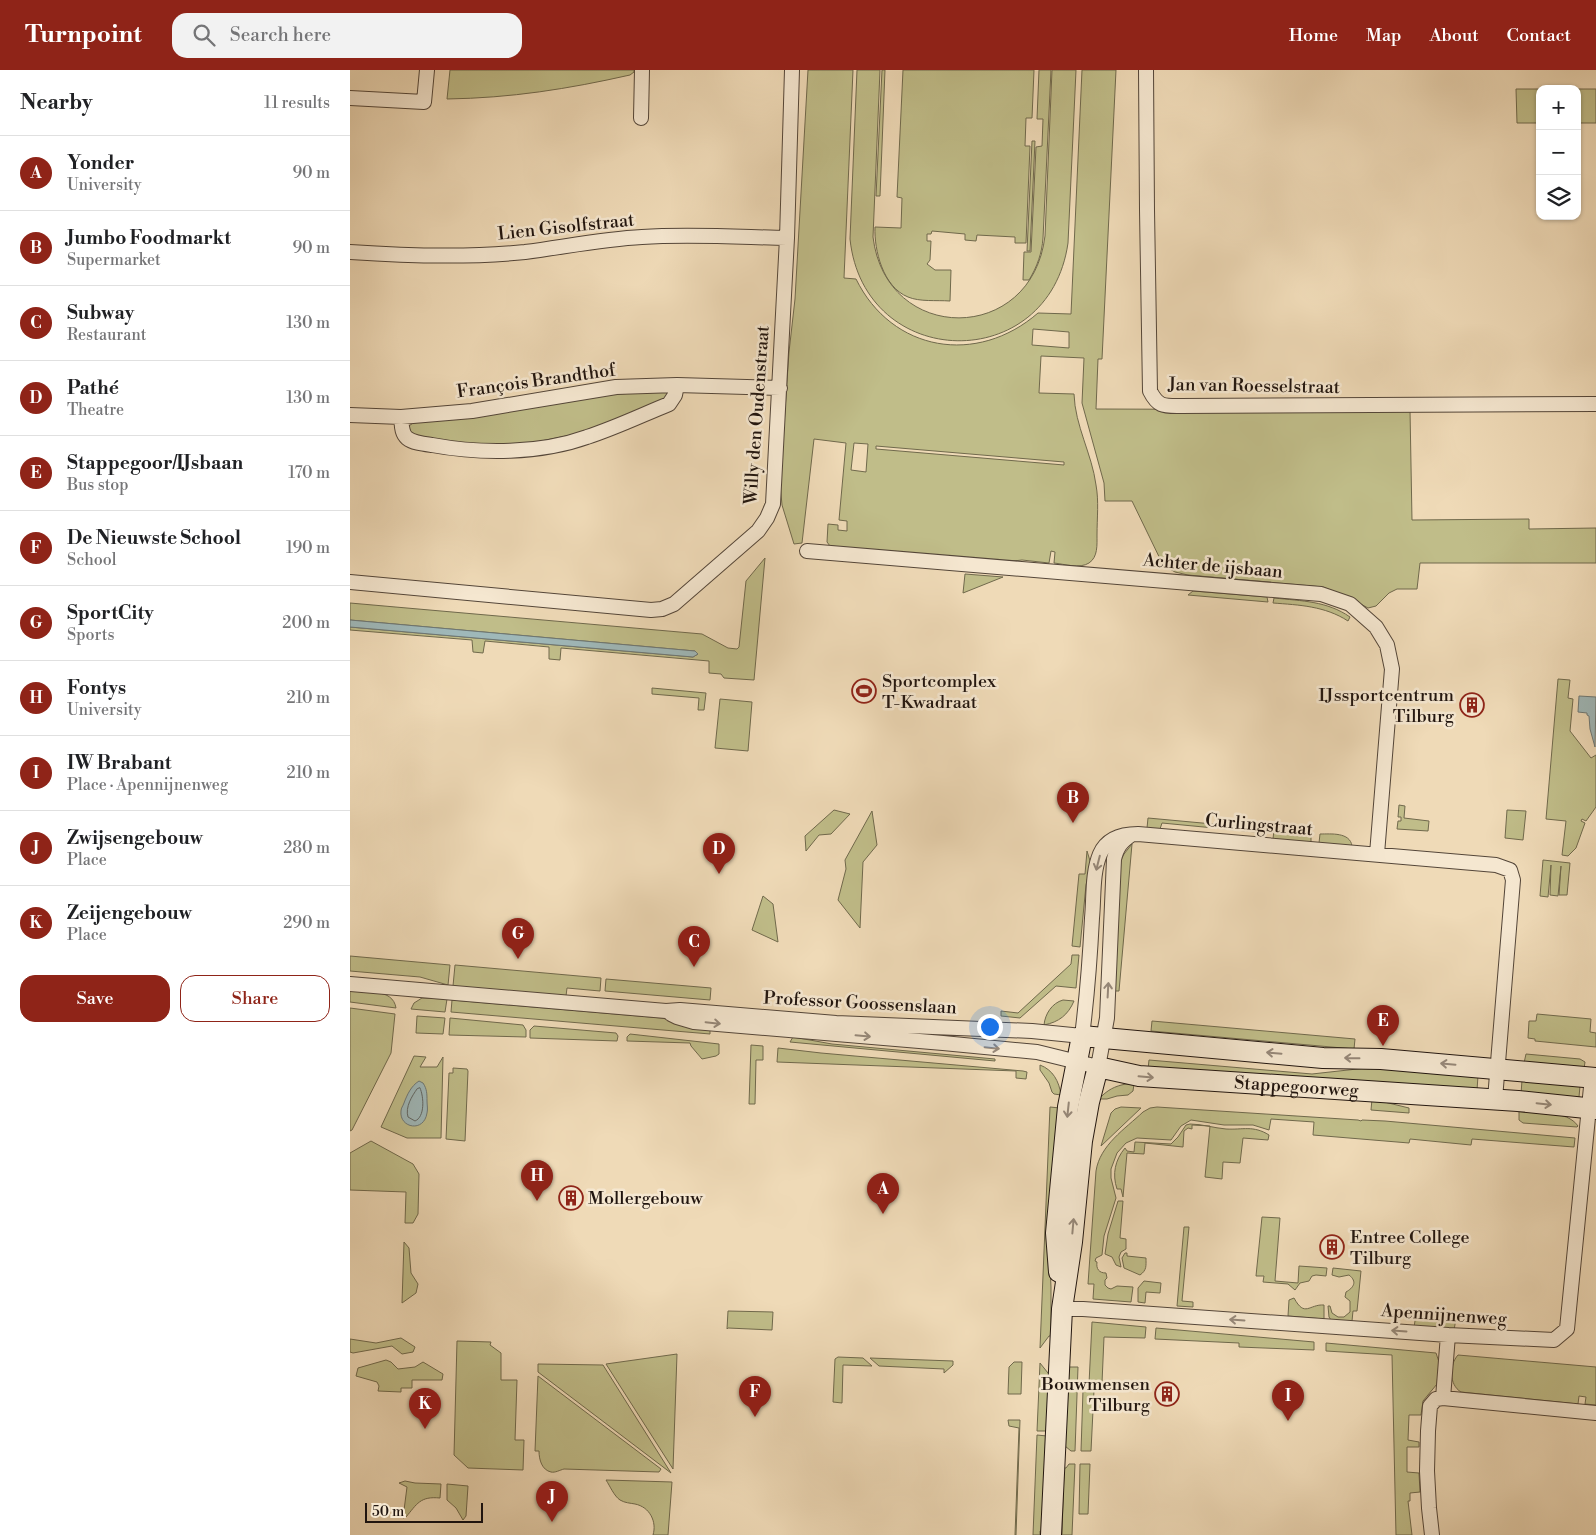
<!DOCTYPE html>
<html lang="en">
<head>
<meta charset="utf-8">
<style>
	body { margin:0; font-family:"Libre Bodoni",serif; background:#f2f2f2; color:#202124 }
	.controls { position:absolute; right:15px; top:15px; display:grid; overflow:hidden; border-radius:10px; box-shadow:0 1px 4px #0004 }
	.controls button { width:45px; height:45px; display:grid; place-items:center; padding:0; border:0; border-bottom:1px solid #e0e0e0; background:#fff; color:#202124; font:25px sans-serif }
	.scale { position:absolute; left:15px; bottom:12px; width:118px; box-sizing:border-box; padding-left:5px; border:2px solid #21150f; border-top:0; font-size:14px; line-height:18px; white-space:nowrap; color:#21150f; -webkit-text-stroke:4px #f5e7d0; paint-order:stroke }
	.you { position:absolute; left:639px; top:956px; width:18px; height:18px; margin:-12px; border:4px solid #fff; border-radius:50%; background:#1a73e8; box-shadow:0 0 0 8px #1a73e833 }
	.badge { display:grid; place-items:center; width:32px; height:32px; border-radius:50%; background:#8f2418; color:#fff; font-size:16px; font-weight:700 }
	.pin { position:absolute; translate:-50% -41px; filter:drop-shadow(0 1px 2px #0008) }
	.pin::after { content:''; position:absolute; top:26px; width:18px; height:15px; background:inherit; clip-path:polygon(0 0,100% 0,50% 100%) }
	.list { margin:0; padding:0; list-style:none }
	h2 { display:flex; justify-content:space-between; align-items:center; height:65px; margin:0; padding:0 20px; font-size:21px }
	h2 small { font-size:16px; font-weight:400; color:#757577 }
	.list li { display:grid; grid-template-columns:32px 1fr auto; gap:15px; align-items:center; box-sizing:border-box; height:75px; padding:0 20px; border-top:1px solid #e0e0e0 }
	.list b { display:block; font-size:19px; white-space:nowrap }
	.list p { margin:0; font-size:16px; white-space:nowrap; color:#757577 }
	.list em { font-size:16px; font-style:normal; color:#757577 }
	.actions { display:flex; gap:10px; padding:15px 20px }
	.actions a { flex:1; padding:11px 0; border:1px solid #8f2418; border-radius:15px; text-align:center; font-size:18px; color:#8f2418 }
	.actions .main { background:#8f2418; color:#fff }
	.icon { flex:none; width:28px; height:28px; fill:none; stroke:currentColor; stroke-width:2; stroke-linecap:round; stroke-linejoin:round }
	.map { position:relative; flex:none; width:1246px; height:1465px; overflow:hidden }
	header { display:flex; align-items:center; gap:30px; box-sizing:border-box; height:70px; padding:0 25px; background:#8f2418; color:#fff }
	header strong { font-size:24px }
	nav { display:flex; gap:28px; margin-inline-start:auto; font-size:18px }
	.search { width:350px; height:45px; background:#f2f2f2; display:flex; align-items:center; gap:12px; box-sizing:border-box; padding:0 18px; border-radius:15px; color:#757577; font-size:19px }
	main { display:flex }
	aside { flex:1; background:#fff }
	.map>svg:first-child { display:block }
	.green { fill:#c0bd89; stroke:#70694c; fill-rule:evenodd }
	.water { fill:#9fb8b9; stroke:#6d7775 }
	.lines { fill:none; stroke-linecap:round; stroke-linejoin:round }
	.shore { stroke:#606664; stroke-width:1 }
	.street-casing { stroke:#544639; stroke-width:16 }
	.secondary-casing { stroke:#21150f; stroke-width:22 }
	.street { stroke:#f5e7d0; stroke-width:14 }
	.secondary { stroke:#f5e7d0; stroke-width:20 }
	.oneway { stroke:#968879 }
	.labels { text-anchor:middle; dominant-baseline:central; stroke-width:5; stroke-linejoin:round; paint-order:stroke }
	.street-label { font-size:18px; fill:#21150f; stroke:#f5e7d0 }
	.poi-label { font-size:18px; fill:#21150f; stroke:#f5e7d0; text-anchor:start }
</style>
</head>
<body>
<header>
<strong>Turnpoint</strong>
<div class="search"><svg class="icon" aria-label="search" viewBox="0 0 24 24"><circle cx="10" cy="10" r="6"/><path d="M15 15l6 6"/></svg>Search here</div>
<nav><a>Home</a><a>Map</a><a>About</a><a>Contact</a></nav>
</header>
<main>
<aside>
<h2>Nearby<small>11 results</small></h2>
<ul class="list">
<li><span class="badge">A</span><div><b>Yonder</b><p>University</p></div><em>90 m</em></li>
<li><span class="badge">B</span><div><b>Jumbo Foodmarkt</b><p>Supermarket</p></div><em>90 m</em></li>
<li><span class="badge">C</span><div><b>Subway</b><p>Restaurant</p></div><em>130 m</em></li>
<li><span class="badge">D</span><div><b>Pathé</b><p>Theatre</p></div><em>130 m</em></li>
<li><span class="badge">E</span><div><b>Stappegoor/IJsbaan</b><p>Bus stop</p></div><em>170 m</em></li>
<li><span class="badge">F</span><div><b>De Nieuwste School</b><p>School</p></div><em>190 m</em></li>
<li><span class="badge">G</span><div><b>SportCity</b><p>Sports</p></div><em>200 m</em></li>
<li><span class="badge">H</span><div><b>Fontys</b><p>University</p></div><em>210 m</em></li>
<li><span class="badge">I</span><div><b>IW Brabant</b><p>Place · Apennijnenweg</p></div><em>210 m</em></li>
<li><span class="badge">J</span><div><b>Zwijsengebouw</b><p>Place</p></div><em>280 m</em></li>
<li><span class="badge">K</span><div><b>Zeijengebouw</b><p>Place</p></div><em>290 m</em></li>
</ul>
<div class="actions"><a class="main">Save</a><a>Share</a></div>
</aside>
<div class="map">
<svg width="1246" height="1465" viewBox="0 0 1246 1465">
	<rect width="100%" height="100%" fill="#efdab7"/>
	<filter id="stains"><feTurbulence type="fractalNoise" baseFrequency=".004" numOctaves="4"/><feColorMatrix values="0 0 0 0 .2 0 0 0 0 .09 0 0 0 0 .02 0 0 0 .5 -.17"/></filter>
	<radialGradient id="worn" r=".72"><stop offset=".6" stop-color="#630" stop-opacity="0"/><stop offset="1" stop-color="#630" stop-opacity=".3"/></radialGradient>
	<path class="green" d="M100,0h184v2l-4,3c-62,14 -119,23 -183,24z
		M458,0h45l-9,208 12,1c36,73 121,87 182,34l33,1 11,-244h34l-14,289h-4l-2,50 314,1 2,110 117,-1v10l67,-1v35h-176l-3,26h-20l-8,4 -13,13 -8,2 -22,-12 -23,-9 -135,-12 -13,-3 -7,-4 -3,1 -33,-68h-27l-1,-18 -22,-80 2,-45 -43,-2 -2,37 35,1c1,32 18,60 22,91 3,16 1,33 1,50 0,10 1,22 -8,28 -9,6 -25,1 -35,0l1,-11 -4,-1 -2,12 -27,-3 -17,2 -175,-16 -3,-4 1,-18 10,1v5l9,1v-10l-8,-1 7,-77 -32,-4 -12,104 -8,1 -12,-39 -2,-22 9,-131 6,-53zM683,259l36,3v16l-37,-3zM504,373l14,1 -2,28 -15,-2zM526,376l188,16v3l-188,-16z
		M507,0h23l-7,167c13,108 159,108 172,-1l7,-166h24l-8,173c-19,133 -204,129 -218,-4z
		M532,0h3l-5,126h-4z
		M553,0h131l-2,48h-6l-1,28h5l-4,97h-11v-6l-38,-2 -1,6 -11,-1v-6l-33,-3 -1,3h-4v7h4l-1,19 -3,4 8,6h16l-1,31c-14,-1 -30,1 -42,-4 -25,-10 -34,-47 -33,-70l26,1 1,-30 -5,-1z
		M689,0h12l-8,168c-1,15 -6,29 -14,42h-6l1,-28h7l5,-105 6,-1 1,-27h-6z
		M1166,19h24v34h-23z
		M1227,19h19v34h-19z
		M682,71h3l-5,110h-3z
		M311,322h6l1,3 -2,3 -80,34 -65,13h-62l-45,-8 -6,-6 1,-5 4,-3 202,-29z
		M415,488l-11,122 -30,-2 -3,-4 -12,-1v-12l-148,-13 -1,12 -11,-1v-12l-64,-6 -2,12 -10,-1 -1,-12 -122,-10v-3l343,30 5,-3 -3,-3 -345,-31v-17l352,31 26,14 9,1 2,-2 7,-66z
		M615,504l38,3 -40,16z
		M843,521l74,6 1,5 -80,-7z
		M924,528c28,3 53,3 76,19l-2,4c-23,-15 -49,-16 -75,-18z
		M1208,609l12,1 -2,18 5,1 -3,32 21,27 5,-3v52l-10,14 -4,-2 -1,2 4,2 -9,25 -8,8 -6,-1 4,-34 -20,-2z
		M302,618l54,5 -2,17h-6l1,-12 -47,-4z
		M370,629l32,3 -4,49 -33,-3z
		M1049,735l6,1 -1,12 25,3 -1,10 -31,-2 1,-8h3v-4h-3z
		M484,740l16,4 -19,20 -12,1 -13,16 -1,-15z
		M1157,740l19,1 -3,29 -18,-2z
		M522,741l5,34 -14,17 -3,66 -22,-28 8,-31 -1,-9z
		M798,748l119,11 -1,4 -104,-10 -2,6 -13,-1z
		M924,760l37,3v9l-38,-3z
		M970,764c11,0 30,-2 32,12l-33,-3z
		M782,774l-13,147h-4l5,-129 4,-8z
		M737,781l4,13 -5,21 -6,62 -8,-1 7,-72h6z
		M1193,790l27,3 -3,32h-8l2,-29 -3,30 -8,-1 1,-30 -3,32 -8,-1z
		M413,826l10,8 5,38 -26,-12z
		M722,885h7l-3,33 -20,-2 -36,32 -19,-2v-5l17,2 53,-49z
		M0,886l100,9 -2,20 -28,-8 -70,-6z
		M105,895l146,13 -1,13 -33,-3 -1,8 -113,-10z
		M256,909l105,9 -1,12 -105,-9z
		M0,921c15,1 43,-3 46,17l-46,-6z
		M72,928l25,1 -2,13 -34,-3 3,-6z
		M102,930l210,18 19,5 29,4v7l-259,-22z
		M713,930l11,1c-6,14 -15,21 -30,24 1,-11 8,-22 19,-25z
		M0,938l45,6 -4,39 -39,77 -2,1z
		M1187,944l54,5 -1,13 6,1v14l-61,-6v-2l-7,-1 1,-17h7z
		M67,946l28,2 -2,16 -27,-1z
		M100,948l73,7 3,5v7l-77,-2z
		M802,951l203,18 -1,10 -203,-18z
		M184,956l82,7 2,3 -1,5 -87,-3v-8z
		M280,964l89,10v10l-3,2 -14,3 -11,-13 -1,-3 -63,-2v-4z
		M443,967l39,7 163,15v2l-205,-19z
		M401,975l12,1v14h-7l-1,44h-6z
		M428,978l43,5 202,18 4,1 -1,7 -10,-1v-7l-239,-9z
		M1176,984l54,5 5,3 -1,7 -60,-6z
		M64,986l12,1 -6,10h17l6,-10 -2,81h-34l-26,-11z
		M799,990l163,14 63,-7 103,9 -1,14 -329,-21z
		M690,995c13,5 19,16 21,30l-7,-1 -2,-2 -3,-9 -9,-13z
		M103,998l14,1 1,2 -3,70 -19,-2 3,-66h4z
		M1172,1010l58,6 -1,11v1l-58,-4z
		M776,1014h8l-1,7 -5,4 -11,1 -10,3h-8c8,-9 16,-13 27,-15z
		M1022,1029l37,9v5l-38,-3z
		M700,1037l10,1 -11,137 2,42v49h-2l-9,12z
		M771,1037l20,1 -40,38 10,-33 4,-4z
		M807,1037l201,13 3,1 1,-1 23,1 190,17 -1,9 -102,-8 -1,6 -61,-6 -1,4 -96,-8 1,-13 -43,-3 -2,11 -16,-5h-29l-33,-5 -10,6 -10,14 -34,-2 -11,5 -9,10 -6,16v9l5,20 -12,38 -2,19 -6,3 -1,3 2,1c-1,7 2,11 9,11l1,5 -2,2v5l3,3 3,1 6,-3 16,1 -2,15 -38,-3 1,-15h-6l8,-113c4,-26 29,-42 47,-59l7,-4z
		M1169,1041c18,2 48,-1 59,15l-1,1 -54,-4 -4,-3z
		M840,1054c12,0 24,4 36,5 17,1 27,-4 43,6l-1,5 -25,-2 -3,25 -17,-1 -1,17 -17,-2 5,-51 -18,-1v4l-4,-1 -4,3 -1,16 -38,-4 -1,11 -17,-1 -4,44 -2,-8h-4c-5,-15 -2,-29 8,-41l2,3 7,1 1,-10 36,2 7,-7 8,-12z
		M21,1071l42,23 6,10 -1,40 -5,9h-8l1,-31 -56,-2v-37z
		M768,1131h5l-3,37 6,1v10l-5,3 -2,5 2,10 -5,-2 -4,-8 -7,-3 3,-20z
		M912,1147l18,1 -5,63 23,2 1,-17 28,2 -1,8 -10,-1 -4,1 -3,5 -9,2 -5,7 -7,-6 -25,-2 1,-6h-8z
		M834,1157h5l-7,74 11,1v5l-16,-1z
		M54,1172l5,6 2,25 7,11 -2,9 -14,10z
		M775,1183h2v3l19,2c0,8 1,12 -6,17l-16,-7 -2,-10z
		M983,1198l28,3 -4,40h-4l-1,10 -21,-1 -2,-3 -1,-11h2l2,7 6,4h6l6,-5v-11l-5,-4 1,-5c7,-4 12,-10 3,-17l-10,2 -7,-2z
		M794,1211l17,2 -1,10 -14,-1 -1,11 -7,-1v-14z
		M944,1228c11,20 15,6 30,7v14l-36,-3 1,-16z
		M378,1241l45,1 -1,18 -44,-2 -1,1z
		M1066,1245l40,4 -2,11 -40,-3z
		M742,1252l54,5 -1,11 -41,-1 -2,46h-7l-1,2 -5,-1z
		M806,1258l158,14v8l-75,-3v-4l-84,-4z
		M51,1268l14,9 -2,5 -11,2 -10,-8 -39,7 -3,-1v-13l26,4z
		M107,1271l34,1 -1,3 11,8v27h16l-2,60h9l-1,30 -55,-2 -14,-13z
		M976,1273l110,10 3,9 -2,22 -14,17 -2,14h-12l-1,25 11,2v5h-12v25l12,1 1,19 -10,1v8h-2l4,34h-16l-4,-180 -66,-4z
		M327,1284l-4,115 -67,-105z
		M1108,1285l138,12v38l-11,-1 1,-7 -7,-1 -1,8 -117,-12c-12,-7 -12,-27 -3,-37z
		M488,1287l25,1 9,8 -29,-1 -1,38 -9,-1 2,-43z
		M520,1288l83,3v4l-9,8v-4l-65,-3z
		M36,1290l5,2 7,7 17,-2 8,-5 20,12 -1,6h-30v8h-11v4l-23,-1 1,-5 -2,-4 -21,-6 2,-8z
		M664,1292h8l-1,32h-13l1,-27z
		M690,1293l8,10h1l-2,58h-10z
		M188,1294l65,1 68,108 -133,-101z
		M718,1297h10l-3,84h-4l-6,-5z
		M188,1306l123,93 -2,3 -95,-3c-4,1 -9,4 -13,3 -9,-2 -12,-12 -12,-21h-4z
		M733,1320h11l-3,61h-10z
		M658,1350h12l-4,115h-1l4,-107 -10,-2z
		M687,1365l10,1 -3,95h-4v4h-7z
		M719,1394h6l-3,71h-10l2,-67h2z
		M730,1394h10l-2,50h-9z
		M256,1410l66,2 -4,53h-15c4,-13 -3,-28 -18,-31 -5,-1 -10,-1 -15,-4 -6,-4 -10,-14 -14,-20z
		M55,1411l10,2 26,1 -1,14c-20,-2 -23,6 -34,19l-3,1 4,-31 -8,-4z
		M97,1414l21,2 -2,30 -3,4 -7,-12 -9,-8z"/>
	<path class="water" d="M0,550l345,31 3,3 -5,3 -343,-30z
		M1229,626l17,1 -1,50 -5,-18 -1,-13 -2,-1v-2l-9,-1z
		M69,1011l4,2c4,6 4,11 4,18 0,4 1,8 0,12 -3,20 -28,15 -26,-2 0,-3 2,-5 3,-8 3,-8 7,-17 15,-22z"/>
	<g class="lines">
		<path class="shore" d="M70,1018c4,9 5,29 -5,33l-7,-4c-3,-10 4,-21 9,-28z"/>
		<g class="street-casing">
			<path id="street" d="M796,0l1,140 3,181c8,16 14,15 30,15l416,-2
				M0,28l74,4 3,-32
				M291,48l1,-48
				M0,182c58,4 117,6 175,0 39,-5 78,-13 117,-15 48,-3 97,0 145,1
				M0,345l51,2 71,-6 144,-24 61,-2 103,3
				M51,347c1,7 0,16 6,21 6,5 17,6 25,7 49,9 108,9 155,-8 28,-9 55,-22 82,-33l6,-9 2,-10
				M457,481l514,43 29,10 26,23 11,18 5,24 -15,185
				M0,512l301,28 11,-1 12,-5 84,-73 9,-13 6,-14 14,-266 5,-168
				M0,914l316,27 14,-1 156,13 196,8 50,5c5,-39 8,-78 10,-118 2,-20 0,-45 8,-64 7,-16 23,-20 38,-20l358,31 14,5 3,10 -18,219
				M321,944l6,3 17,5 249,21 94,9 61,15 9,-49 7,-159c3,-12 7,-17 17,-24
				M712,1239h21l365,26 106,5 13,-11 25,-252
				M1093,1328l5,-63
				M1082,1465l-3,-27 -2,-37 1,-40 2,-25 6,-7 7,-1 153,15"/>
		</g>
		<g class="secondary-casing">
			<g id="secondary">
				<path d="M709,1202l-3,-39 12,-126 14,-71 241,22 58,1 215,19"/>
				<path id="s1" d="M701,1465l11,-226 10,-67 10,-101 7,-39 9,-35 41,9 379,25 78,8"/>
			</g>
		</g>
		<use href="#street" class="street"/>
		<use href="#secondary" class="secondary"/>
	</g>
	<defs><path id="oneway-shaft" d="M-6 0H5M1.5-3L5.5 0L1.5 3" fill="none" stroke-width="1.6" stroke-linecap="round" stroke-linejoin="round" transform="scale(1.25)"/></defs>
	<g class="oneway">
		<use href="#oneway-shaft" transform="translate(748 793) rotate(104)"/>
		<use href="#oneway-shaft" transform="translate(758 920) rotate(-87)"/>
		<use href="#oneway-shaft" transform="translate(363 953) rotate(6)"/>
		<use href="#oneway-shaft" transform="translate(513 966) rotate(5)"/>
		<use href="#oneway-shaft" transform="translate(642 978) rotate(6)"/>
		<use href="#oneway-shaft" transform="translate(924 983) rotate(-175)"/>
		<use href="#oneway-shaft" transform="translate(1002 988) rotate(-179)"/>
		<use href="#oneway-shaft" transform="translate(1098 994) rotate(-175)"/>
		<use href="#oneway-shaft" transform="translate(796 1007) rotate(5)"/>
		<use href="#oneway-shaft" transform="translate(1194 1034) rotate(6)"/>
		<use href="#oneway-shaft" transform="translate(718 1040) rotate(96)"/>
		<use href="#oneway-shaft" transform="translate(723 1156) rotate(-85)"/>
		<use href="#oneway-shaft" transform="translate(887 1250) rotate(-176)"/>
		<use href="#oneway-shaft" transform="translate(1049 1261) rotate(-176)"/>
	</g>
	<defs>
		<g id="stadium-ring" transform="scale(1.25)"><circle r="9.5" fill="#f5e7d0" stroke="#8f2418" stroke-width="1.5"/><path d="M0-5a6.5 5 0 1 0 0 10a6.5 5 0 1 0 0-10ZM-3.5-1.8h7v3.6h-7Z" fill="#8f2418"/></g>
		<g id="building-ring" transform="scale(1.25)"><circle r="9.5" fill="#f5e7d0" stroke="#8f2418" stroke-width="1.5"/><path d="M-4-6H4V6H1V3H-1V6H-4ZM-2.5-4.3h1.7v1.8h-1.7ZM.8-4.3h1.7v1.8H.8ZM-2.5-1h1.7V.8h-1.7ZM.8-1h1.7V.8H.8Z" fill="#8f2418"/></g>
	</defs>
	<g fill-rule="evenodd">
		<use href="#stadium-ring" x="514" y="621"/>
		<use href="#building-ring" x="1122" y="635"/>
		<use href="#building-ring" x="221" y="1128"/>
		<use href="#building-ring" x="982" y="1177"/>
		<use href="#building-ring" x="817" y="1324"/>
	</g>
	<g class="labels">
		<g class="street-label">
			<text transform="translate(216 157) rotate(-6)">Lien Gisolfstraat</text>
			<text transform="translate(186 311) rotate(-8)">François Brandthof</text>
			<text transform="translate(904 316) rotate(1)">Jan van Roesselstraat</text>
			<text transform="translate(407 345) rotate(-86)">Willy den Oudenstraat</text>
			<text transform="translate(863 496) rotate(5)">Achter de ijsbaan</text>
			<text transform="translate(909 755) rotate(5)">Curlingstraat</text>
			<text transform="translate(510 933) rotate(3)">Professor Goossenslaan</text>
			<text stroke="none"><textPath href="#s1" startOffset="671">Stappegoorweg</textPath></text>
			<text transform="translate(1094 1245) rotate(4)">Apennijnenweg</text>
		</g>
		<g class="poi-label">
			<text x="532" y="611">Sportcomplex<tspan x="532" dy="21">T-Kwadraat</tspan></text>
			<text x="1104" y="625" text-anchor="end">IJssportcentrum<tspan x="1104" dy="21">Tilburg</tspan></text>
			<text x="238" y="1128">Mollergebouw</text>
			<text x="1000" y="1167">Entree College<tspan x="1000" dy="21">Tilburg</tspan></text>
			<text x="800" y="1314" text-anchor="end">Bouwmensen<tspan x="800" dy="21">Tilburg</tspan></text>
		</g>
	</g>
	<rect width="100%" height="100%" filter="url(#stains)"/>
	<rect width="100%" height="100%" fill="url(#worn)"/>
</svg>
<div class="controls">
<button>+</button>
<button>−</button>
<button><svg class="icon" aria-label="layers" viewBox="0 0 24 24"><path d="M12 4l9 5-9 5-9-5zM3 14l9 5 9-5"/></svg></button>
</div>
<div class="scale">50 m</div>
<div class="you"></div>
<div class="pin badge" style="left:533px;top:1144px">A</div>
<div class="pin badge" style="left:723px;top:753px">B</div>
<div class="pin badge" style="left:344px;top:897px">C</div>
<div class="pin badge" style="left:369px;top:804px">D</div>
<div class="pin badge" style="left:1033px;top:976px">E</div>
<div class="pin badge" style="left:405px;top:1347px">F</div>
<div class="pin badge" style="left:168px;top:889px">G</div>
<div class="pin badge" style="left:187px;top:1131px">H</div>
<div class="pin badge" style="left:938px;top:1351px">I</div>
<div class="pin badge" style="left:202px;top:1452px">J</div>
<div class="pin badge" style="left:75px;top:1359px">K</div>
</div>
</main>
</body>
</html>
